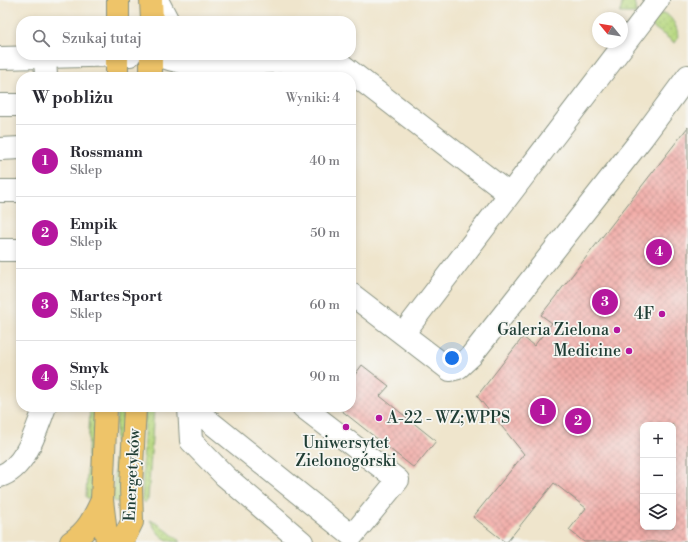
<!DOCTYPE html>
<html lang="pl">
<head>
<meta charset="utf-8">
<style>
	body { margin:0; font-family:"Libre Bodoni",serif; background:#f2f2f3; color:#2b2b33 }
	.controls { position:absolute; right:12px; bottom:12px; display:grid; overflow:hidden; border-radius:8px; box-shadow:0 2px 6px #0003 }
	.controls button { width:36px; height:36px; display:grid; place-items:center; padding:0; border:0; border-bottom:1px solid #e1e1e2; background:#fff; color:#2b2b33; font:20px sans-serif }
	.compass { position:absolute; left:592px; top:12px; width:36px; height:36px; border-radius:50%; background:#fff; box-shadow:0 2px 6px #0003; rotate:300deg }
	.you { position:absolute; left:452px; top:358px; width:14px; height:14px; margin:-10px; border:3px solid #fff; border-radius:50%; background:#1a73e8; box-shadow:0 0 0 6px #1a73e833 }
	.badge { display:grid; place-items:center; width:26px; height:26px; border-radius:50%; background:#b5179e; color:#fff; font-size:13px; font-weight:700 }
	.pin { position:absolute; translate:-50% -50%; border:2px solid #fff; box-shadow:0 1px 4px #0006 }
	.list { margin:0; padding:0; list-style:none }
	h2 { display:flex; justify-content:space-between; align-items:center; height:52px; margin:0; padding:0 16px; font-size:17px }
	h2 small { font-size:13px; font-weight:400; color:#7c7c81 }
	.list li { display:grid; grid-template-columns:26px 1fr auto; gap:12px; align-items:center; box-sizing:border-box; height:72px; padding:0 16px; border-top:1px solid #e1e1e2 }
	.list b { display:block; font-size:15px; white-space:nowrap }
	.list p { margin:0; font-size:13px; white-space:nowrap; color:#7c7c81 }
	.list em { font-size:13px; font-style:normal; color:#7c7c81 }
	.icon { flex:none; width:22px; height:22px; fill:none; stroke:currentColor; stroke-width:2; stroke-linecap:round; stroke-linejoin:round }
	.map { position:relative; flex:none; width:688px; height:542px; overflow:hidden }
	.search { position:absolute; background:#fff; box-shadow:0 2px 6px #0003; left:16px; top:16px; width:340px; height:44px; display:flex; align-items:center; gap:10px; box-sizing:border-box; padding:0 14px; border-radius:16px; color:#7c7c81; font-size:15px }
	.panel { position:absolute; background:#fff; box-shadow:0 2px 6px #0003; left:16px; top:72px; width:340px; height:340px; border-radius:16px }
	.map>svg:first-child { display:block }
	.grass { fill:url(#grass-dots); stroke:#6b8a5a }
	.building { fill:url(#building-cross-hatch); fill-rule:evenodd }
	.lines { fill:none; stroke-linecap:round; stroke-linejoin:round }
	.minor-casing { stroke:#879180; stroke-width:24 }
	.major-casing { stroke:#879180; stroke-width:24 }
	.minor { stroke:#fff; stroke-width:22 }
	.major { stroke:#eec469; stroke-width:22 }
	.poi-dot { fill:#b5179e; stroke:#f6f6f2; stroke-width:1.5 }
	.labels { text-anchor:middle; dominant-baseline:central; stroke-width:3.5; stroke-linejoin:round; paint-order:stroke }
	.poi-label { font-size:16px; fill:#1f3d34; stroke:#f6f6f2; text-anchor:end }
	.street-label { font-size:16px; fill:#1f3d34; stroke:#f6f6f2 }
</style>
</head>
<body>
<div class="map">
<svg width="688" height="542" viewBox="0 0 688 542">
	<defs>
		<pattern id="grass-dots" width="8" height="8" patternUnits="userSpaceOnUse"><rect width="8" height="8" fill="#b7d880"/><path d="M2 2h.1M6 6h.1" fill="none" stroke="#9dba6f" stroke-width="1.8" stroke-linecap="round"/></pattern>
		<pattern id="building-cross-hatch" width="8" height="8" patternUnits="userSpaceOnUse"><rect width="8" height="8" fill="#f2ada9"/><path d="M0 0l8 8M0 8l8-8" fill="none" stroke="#c38e8a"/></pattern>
	</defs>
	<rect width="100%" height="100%" fill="#f6f6f2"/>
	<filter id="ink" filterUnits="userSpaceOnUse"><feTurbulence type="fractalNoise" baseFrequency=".025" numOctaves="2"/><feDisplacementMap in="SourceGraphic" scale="8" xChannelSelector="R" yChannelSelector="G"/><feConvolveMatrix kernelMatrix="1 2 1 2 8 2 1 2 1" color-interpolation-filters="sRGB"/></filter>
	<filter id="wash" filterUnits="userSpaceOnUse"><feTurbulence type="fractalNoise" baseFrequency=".012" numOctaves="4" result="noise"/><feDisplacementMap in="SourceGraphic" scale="16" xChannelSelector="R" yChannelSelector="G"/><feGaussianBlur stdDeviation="0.9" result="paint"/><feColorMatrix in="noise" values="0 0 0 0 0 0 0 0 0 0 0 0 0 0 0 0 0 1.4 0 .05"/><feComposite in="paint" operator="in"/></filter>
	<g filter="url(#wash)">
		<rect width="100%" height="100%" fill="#efe5cc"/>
		<path class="grass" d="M623,0h11l2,13h-16z
			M659,14h7c8,5 16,21 9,29l-22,-16 -1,-4z
			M283,71l32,2 4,4h-29z
			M262,75l4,2h-66z
			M90,407h8l-6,94 -6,-4z
			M117,407h10l-4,96 -10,-2z
			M145,407h9l-6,93 -4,3 -2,-3z
			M150,520l10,5 21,17c-17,0 -23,-7 -31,-22z"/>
		<g id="blocks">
			<path class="building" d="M688,127v415h-104l-15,-12 17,-22 -32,-25 -47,59h-2l-32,-25 51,-63 -47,-58 46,-59 11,9 18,-23 -11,-8zM643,425h30v102h-30z
				M362,365l27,21 -9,10 56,45 -22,27 -77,-61h14v-27z"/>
		</g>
	</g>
	<g filter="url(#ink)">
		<use href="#blocks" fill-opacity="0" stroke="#879180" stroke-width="1"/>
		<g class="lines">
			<g class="minor-casing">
				<path id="minor" d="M157,0l11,21
					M158,55c40,16 76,10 117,7 22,-2 46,2 68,4
					M329,55l180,139
					M45,57l1,20
					M0,58l130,-3
					M0,105h21
					M0,149l21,-1
					M0,191h21
					M0,250h21
					M351,294l99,76 8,-2 13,-12 172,-219 45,-61
					M403,334l255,-334
					M189,407l2,34 34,35 77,66
					M194,407l5,6 153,123 46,-56 -95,-73
					M0,476c26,-8 36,-46 45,-69"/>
			</g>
			<g class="major-casing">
				<path id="major" d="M151,0l1,21
					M118,21v-21
					M117,77v-22
					M151,77v-22
					M106,407l-4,93 5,42
					M71,542c17,-11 23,-25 31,-42
					M122,542l10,-20 -1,-36 4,-79"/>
			</g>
			<use href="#minor" class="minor"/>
			<use href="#major" class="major"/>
		</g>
	</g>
	<g class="poi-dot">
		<circle cx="662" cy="314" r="4"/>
		<circle cx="617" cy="330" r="4"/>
		<circle cx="629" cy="351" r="4"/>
		<circle cx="379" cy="418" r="4"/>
		<circle cx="346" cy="427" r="4"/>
	</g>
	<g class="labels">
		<g class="poi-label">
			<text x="654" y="314">4F</text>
			<text x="609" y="330">Galeria Zielona</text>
			<text x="621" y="351">Medicine</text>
			<text x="387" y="418" text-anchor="start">A-22 - WZ;WPPS</text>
			<text x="346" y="443" text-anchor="middle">Uniwersytet<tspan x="346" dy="18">Zielonogórski</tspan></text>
		</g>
		<g class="street-label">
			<text transform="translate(132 475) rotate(-87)">Energetyków</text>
		</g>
	</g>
</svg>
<div class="controls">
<button>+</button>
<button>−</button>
<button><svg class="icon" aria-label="layers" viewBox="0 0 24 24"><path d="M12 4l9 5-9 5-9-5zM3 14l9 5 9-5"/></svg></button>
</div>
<svg class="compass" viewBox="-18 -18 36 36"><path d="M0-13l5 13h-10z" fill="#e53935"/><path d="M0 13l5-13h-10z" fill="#7c7c81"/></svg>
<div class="you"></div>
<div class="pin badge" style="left:543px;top:411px">1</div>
<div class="pin badge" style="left:578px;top:421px">2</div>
<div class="pin badge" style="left:605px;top:302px">3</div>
<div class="pin badge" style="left:659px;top:252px">4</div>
<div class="search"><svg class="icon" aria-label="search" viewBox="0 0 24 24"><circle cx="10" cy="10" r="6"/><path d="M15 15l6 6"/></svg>Szukaj tutaj</div>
<section class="panel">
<h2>W pobliżu<small>Wyniki: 4</small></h2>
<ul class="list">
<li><span class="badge">1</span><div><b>Rossmann</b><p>Sklep</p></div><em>40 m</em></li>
<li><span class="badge">2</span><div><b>Empik</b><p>Sklep</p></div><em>50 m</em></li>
<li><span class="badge">3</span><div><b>Martes Sport</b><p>Sklep</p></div><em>60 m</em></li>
<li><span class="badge">4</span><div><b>Smyk</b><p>Sklep</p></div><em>90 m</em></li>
</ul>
</section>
</div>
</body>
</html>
